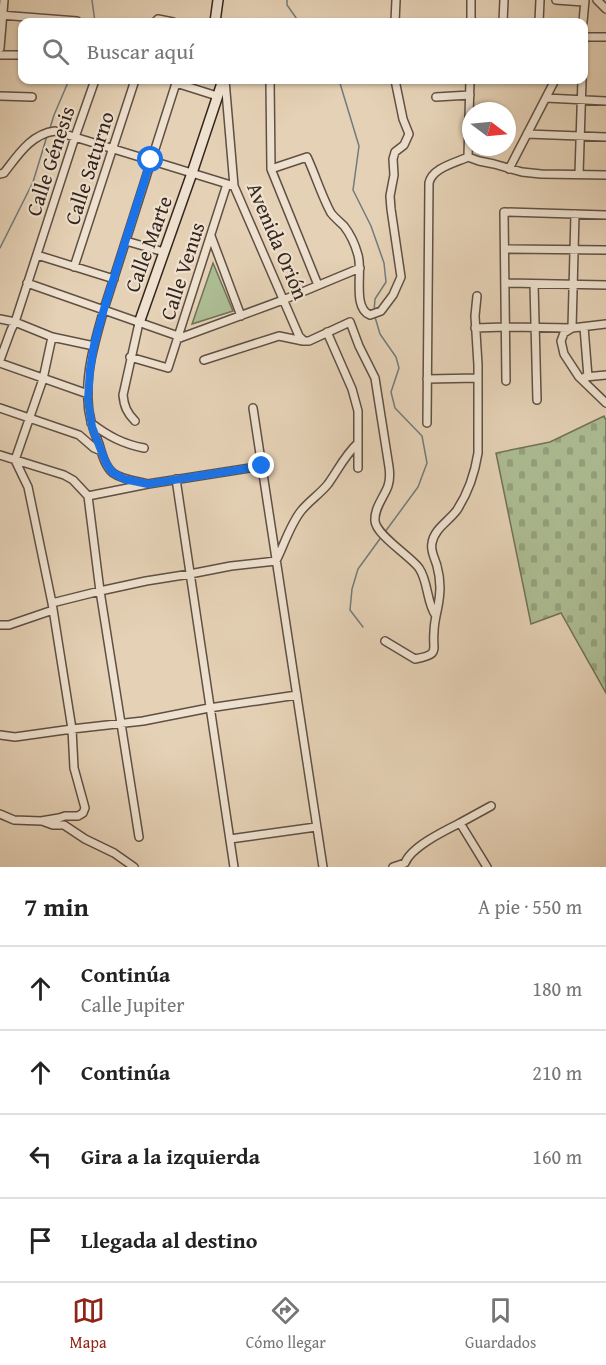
<!DOCTYPE html>
<html lang="es">
<head>
<meta charset="utf-8">
<style>
	body { margin:0; font-family:"Gentium Book Plus",serif; background:#f6f6f6; color:#222 }
	.compass { position:absolute; left:462px; top:102px; width:54px; height:54px; border-radius:50%; background:#fff; box-shadow:0 2px 4px #0004; rotate:106deg }
	.stop { position:absolute; width:18px; height:18px; margin:-14px; border:4px solid #1a73e8; border-radius:50%; background:#fff }
	.stop.end { background:#1a73e8; border-color:#fff; box-shadow:0 2px 6px #0008 }
	.list { margin:0; padding:0; list-style:none }
	h2 { display:flex; justify-content:space-between; align-items:center; height:78px; margin:0; padding:0 24px; font-size:26px }
	h2 small { font-size:20px; font-weight:400; color:#767676 }
	.list li { display:grid; grid-template-columns:39px 1fr auto; gap:18px; align-items:center; box-sizing:border-box; height:84px; padding:0 24px; border-top:2px solid #e0e0e0 }
	.list b { display:block; font-size:22px; white-space:nowrap }
	.list p { margin:0; font-size:20px; white-space:nowrap; color:#767676 }
	.list em { font-size:20px; font-style:normal; color:#767676 }
	.icon { flex:none; width:33px; height:33px; fill:none; stroke:currentColor; stroke-width:2; stroke-linecap:round; stroke-linejoin:round }
	.map { position:relative; flex:none; width:606px; height:867px; overflow:hidden }
	.search { position:absolute; background:#fff; box-shadow:0 2px 4px #0004; left:18px; right:18px; top:18px; height:66px; display:flex; align-items:center; gap:15px; box-sizing:border-box; padding:0 21px; border-radius:12px; color:#767676; font-size:22px }
	.sheet { height:414px; background:#fff }
	nav { display:flex; justify-content:space-around; align-items:center; box-sizing:border-box; height:84px; border-top:2px solid #e0e0e0; background:#fff; font-size:16px; color:#767676 }
	nav a { display:grid; justify-items:center; gap:3px }
	nav .on { color:#8f2418 }
	.map>svg:first-child { display:block }
	.cemetery { fill:url(#cemetery-stones); stroke:#707158; stroke-width:1.5 }
	.park { fill:#adbd93; stroke:#707158; stroke-width:1.5 }
	.lines { fill:none; stroke-linecap:round; stroke-linejoin:round }
	.stream { stroke:#727b7b; stroke-width:1.5 }
	.street-casing { stroke:#605044; stroke-width:10 }
	.secondary-casing { stroke:#34251e; stroke-width:12 }
	.street { stroke:#eee1cf; stroke-width:7 }
	.secondary { stroke:#eee1cf; stroke-width:9 }
	.route { stroke:#1a73e8; stroke-width:8 }
	.labels { text-anchor:middle; dominant-baseline:central; stroke-width:4.5; stroke-linejoin:round; paint-order:stroke }
	.street-label { font-size:21px; fill:#34251e; stroke:#eee1cf }
</style>
</head>
<body>
<div class="map">
<svg width="606" height="867" viewBox="0 0 606 867">
	<defs>
		<pattern id="cemetery-stones" width="16" height="16" patternUnits="userSpaceOnUse" patternTransform="scale(1.5)"><rect width="16" height="16" fill="#adbd93"/><path d="M2 7V4a2 2 0 0 1 4 0v3zM10 15v-3a2 2 0 0 1 4 0v3z" fill="#95a27e"/></pattern>
	</defs>
	<rect width="100%" height="100%" fill="#e5d1b5"/>
	<filter id="stains"><feTurbulence type="fractalNoise" baseFrequency=".00333" numOctaves="4"/><feColorMatrix values="0 0 0 0 .2 0 0 0 0 .09 0 0 0 0 .02 0 0 0 .5 -.17"/></filter>
	<radialGradient id="worn" r=".72"><stop offset=".6" stop-color="#630" stop-opacity="0"/><stop offset="1" stop-color="#630" stop-opacity=".3"/></radialGradient>
	<path class="cemetery" d="M604,416l2,4v273l-45,-80 -30,11 -35,-171 54,-11z"/>
	<path class="park" d="M213,263l20,48 -41,13z"/>
	<g class="lines">
		<path class="stream" d="M92,0l3,22
			M287,0v5l12,17
			M339,80l20,66 -6,44 18,36 13,37 2,19 -11,17 -1,13
			M50,128l4,-13 15,-35
			M0,248l33,-66 14,-46
			M375,317l5,17 16,23 3,11 -8,24 4,16 27,28 5,27 -9,24 -33,45
			M363,627l-13,-17 2,-21 6,-20 24,-33"/>
		<g class="street-casing">
			<path id="street" d="M471,0v22
				M556,0l28,2
				M597,0l9,9
				M0,15l77,6
				M155,22l3,-3 15,3
				M395,22l1,-22
				M503,22l1,-22
				M539,22l1,-22
				M583,22l2,-22
				M584,37h22
				M0,48l4,-48
				M0,55h22
				M225,80l9,106 65,150 4,4
				M270,80l1,89 47,116
				M176,83l41,13
				M0,96l32,1
				M436,97l34,-2
				M546,98l60,3
				M527,134l79,3
				M468,157l2,-77
				M271,169l36,-12c8,17 15,40 24,56 4,5 9,9 13,13 7,9 11,18 14,29 5,17 -6,53 12,60l11,-4 12,-16 8,-18 -10,-68 -1,-13 4,-21 -1,-16 2,-7 9,-7 5,-11 -6,-15 -8,-39
				M509,169l46,-89
				M0,174l4,-1c14,-18 27,-39 51,-42l179,55
				M579,174l3,-94
				M211,236l30,80
				M126,241l38,11
				M505,249l101,1
				M37,255l77,24
				M74,267l61,-187
				M27,283l151,53
				M505,283l101,2
				M534,284l3,116
				M0,319l15,3 37,15 42,9
				M606,324l-34,4 -8,5 -3,8 3,13 15,23 27,26
				M584,327l4,50
				M475,328l30,-1 67,1 3,-114
				M327,332l25,57 6,22v57
				M177,339l106,-39 77,-32
				M130,357l38,11 59,-184
				M0,360l11,-30 4,-8 60,-185 20,-57
				M204,360l75,-24 24,5h6l41,-19 9,24 16,32 14,89c1,7 1,13 -1,19 -4,11 -14,22 -13,35 1,14 35,35 44,47 10,15 7,34 17,48 -1,5 -2,10 -2,16 -2,19 7,22 -19,27l-30,-18
				M0,363l88,31
				M585,377l21,-2
				M427,379l51,-1
				M506,381l-2,-169 102,3
				M0,408l79,27 15,13 7,3
				M253,408l70,459
				M135,421c-8,-8 -11,-15 -12,-26l16,-72
				M91,423c17,13 32,21 53,25
				M427,423l2,-240c3,-15 26,-20 39,-26l11,4 15,3 28,8 19,2 65,1
				M0,455l64,20 9,5 15,16 12,95 39,246
				M176,479l58,388
				M148,484c-12,-3 -25,-4 -35,-11 -8,-7 -11,-19 -14,-29 -6,-14 -11,-29 -11,-44 -2,-31 8,-62 16,-91l73,-229
				M88,496l60,-12 114,-18
				M52,603l48,-12 46,-10 44,-7 41,-8 45,-5c8,-16 14,-36 25,-50 8,-10 19,-17 27,-27 10,-14 17,-29 30,-41
				M436,616c4,-18 6,-32 1,-50 -2,-8 -7,-15 -5,-23 2,-14 17,-22 25,-33 11,-17 18,-38 21,-57v-88l-3,-49 2,-20
				M0,625h9l44,-15
				M0,735l15,2 57,-8 71,-8 66,-13 88,-13
				M0,814l14,6 27,1 18,-3 6,-2h13l5,-3 2,-5 -11,-40 -2,-39 -20,-126 -24,-116 -13,-27 28,-81 9,-42
				M42,821l11,4h11l21,14 29,14 20,14
				M230,839l86,-12
				M393,867l12,-4c6,-16 39,-32 55,-40
				M487,867l-27,-44 31,-17"/>
		</g>
		<g class="secondary-casing">
			<path id="secondary" d="M215,22l3,-22
				M139,323l53,-150 31,-93"/>
		</g>
		<use href="#street" class="street"/>
		<use href="#secondary" class="secondary"/>
	</g>
	<g class="lines">
		<path class="route" d="M151,160l-47,149 -10,36 -4,25 -2,30 4,27 14,36 6,9 12,7 24,5 114,-18"/>
	</g>
	<g class="labels">
		<g class="street-label">
			<text transform="translate(50 161) rotate(-72)">Calle Génesis</text>
			<text transform="translate(89 168) rotate(-72)">Calle Saturno</text>
			<text transform="translate(278 241) rotate(67)">Avenida Orión</text>
			<text transform="translate(148 244) rotate(-70)">Calle Marte</text>
			<text transform="translate(182 271) rotate(-72)">Calle Venus</text>
		</g>
	</g>
	<rect width="100%" height="100%" filter="url(#stains)"/>
	<rect width="100%" height="100%" fill="url(#worn)"/>
</svg>
<svg class="compass" viewBox="-18 -18 36 36"><path d="M0-13l5 13h-10z" fill="#e53935"/><path d="M0 13l5-13h-10z" fill="#767676"/></svg>
<div class="stop" style="left:151px;top:160px"></div>
<div class="stop end" style="left:262px;top:466px"></div>
<div class="search"><svg class="icon" aria-label="search" viewBox="0 0 24 24"><circle cx="10" cy="10" r="6"/><path d="M15 15l6 6"/></svg>Buscar aquí</div>
</div>
<section class="sheet">
<h2>7 min<small>A pie · 550 m</small></h2>
<ul class="list">
<li><svg class="icon" aria-label="ahead" viewBox="0 0 24 24"><path d="M12 20V5M6 11l6-6 6 6"/></svg><div><b>Continúa</b><p>Calle Jupiter</p></div><em>180 m</em></li>
<li><svg class="icon" aria-label="ahead" viewBox="0 0 24 24"><path d="M12 20V5M6 11l6-6 6 6"/></svg><div><b>Continúa</b></div><em>210 m</em></li>
<li><svg class="icon" aria-label="left" viewBox="0 0 24 24"><path d="M17 20v-9H6M10 6l-5 5 5 5"/></svg><div><b>Gira a la izquierda</b></div><em>160 m</em></li>
<li><svg class="icon" aria-label="arrive" viewBox="0 0 24 24"><path d="M6 21V4h12l-3 4 3 4H6"/></svg><div><b>Llegada al destino</b></div></li>
</ul>
</section>
<nav>
<a class="on"><svg class="icon" aria-label="map" viewBox="0 0 24 24"><path d="M3 6l6-2 6 2 6-2v14l-6 2-6-2-6 2zM9 4v14M15 6v14"/></svg>Mapa</a>
<a><svg class="icon" aria-label="directions" viewBox="0 0 24 24"><path d="M12 3l9 9-9 9-9-9zM9 14v-3h6M13 9l2 2-2 2"/></svg>Cómo llegar</a>
<a><svg class="icon" aria-label="saved" viewBox="0 0 24 24"><path d="M7 4h10v16l-5-4-5 4z"/></svg>Guardados</a>
</nav>
</body>
</html>
